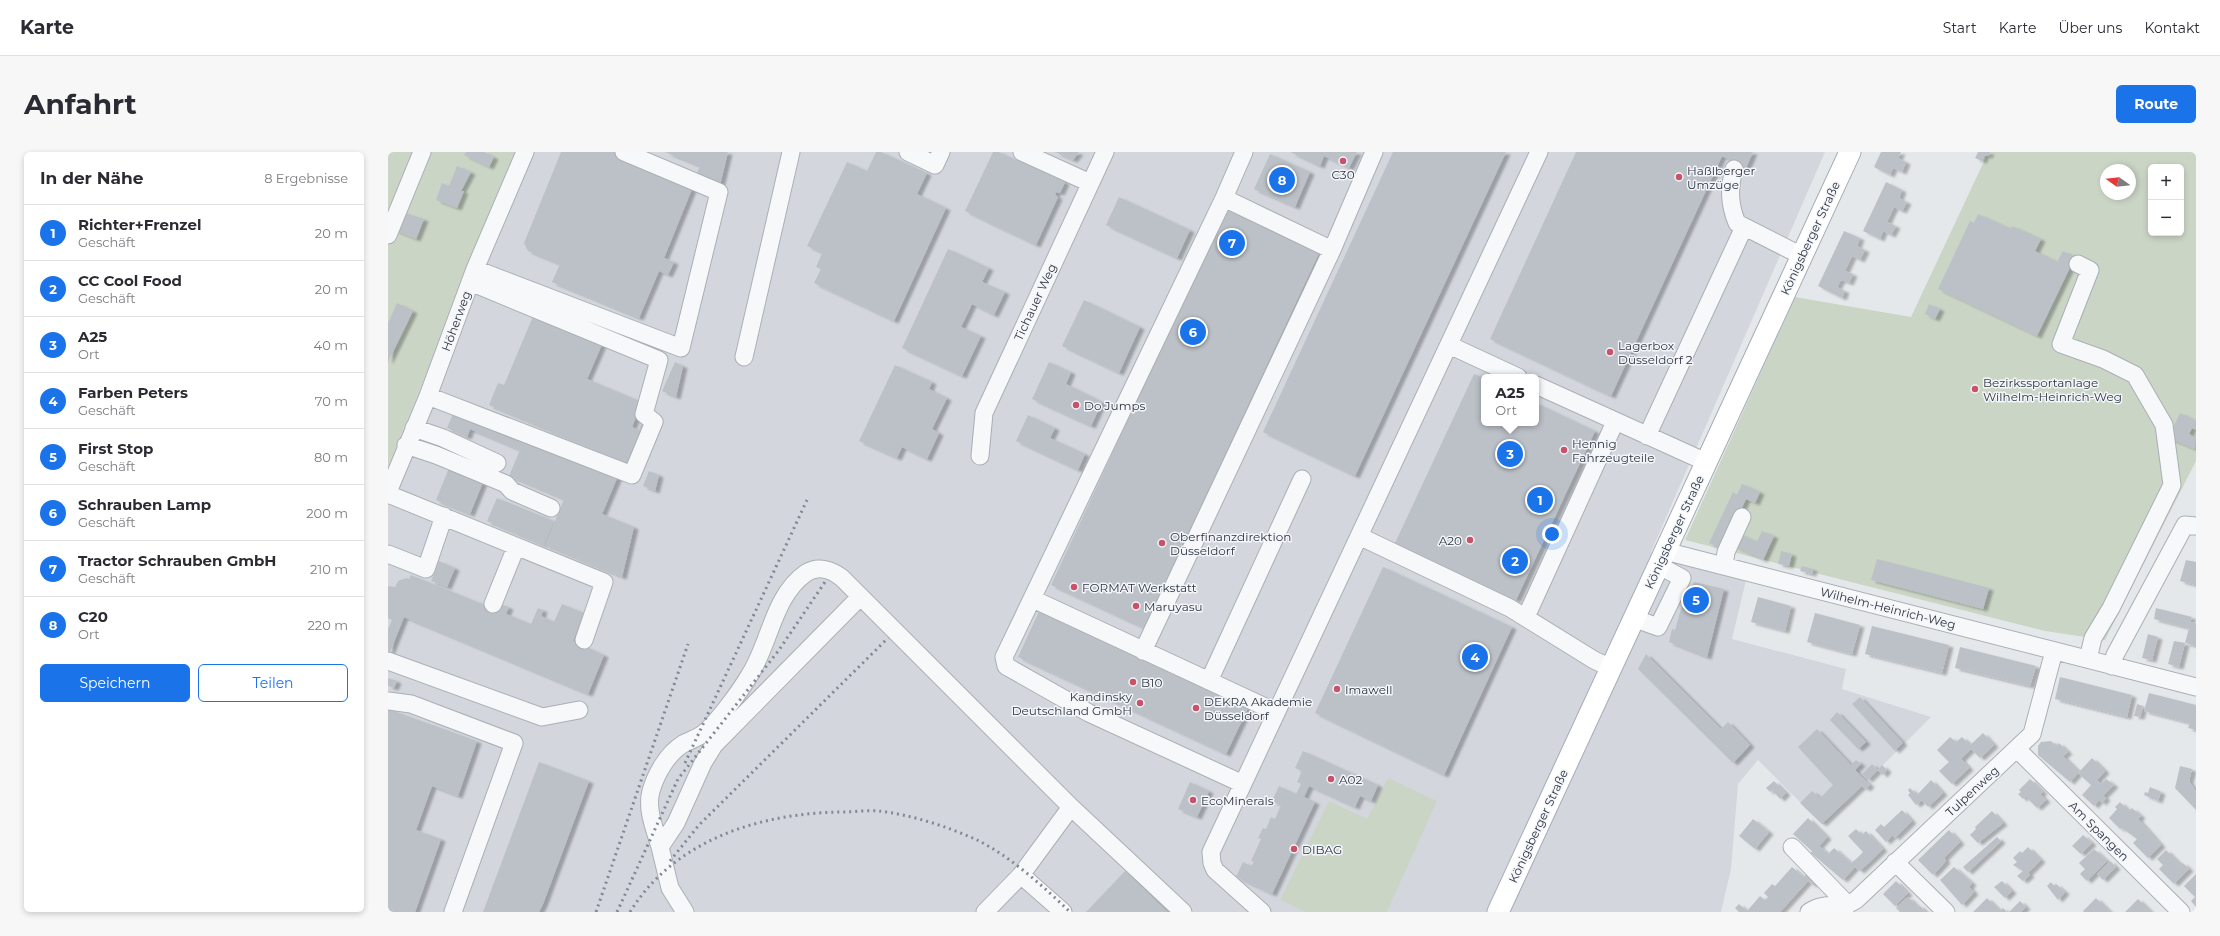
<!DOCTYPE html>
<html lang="de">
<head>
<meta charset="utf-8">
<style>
	body { margin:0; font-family:Montserrat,sans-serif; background:#f7f7f7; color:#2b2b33 }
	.controls { position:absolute; right:12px; top:12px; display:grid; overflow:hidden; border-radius:6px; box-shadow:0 2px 6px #0003 }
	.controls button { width:36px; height:36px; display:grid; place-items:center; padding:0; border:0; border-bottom:1px solid #e1e1e2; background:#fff; color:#2b2b33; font:20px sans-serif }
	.compass { position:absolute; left:1712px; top:12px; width:36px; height:36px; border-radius:50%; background:#fff; box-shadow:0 2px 6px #0003; rotate:285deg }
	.you { position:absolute; left:1164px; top:382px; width:14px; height:14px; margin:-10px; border:3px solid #fff; border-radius:50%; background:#1a73e8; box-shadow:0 0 0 6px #1a73e833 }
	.badge { display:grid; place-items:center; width:26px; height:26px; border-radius:50%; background:#1a73e8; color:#fff; font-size:13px; font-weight:700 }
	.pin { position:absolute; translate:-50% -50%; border:2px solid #fff; box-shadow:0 1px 4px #0006 }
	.popup { position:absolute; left:1093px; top:222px; width:58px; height:52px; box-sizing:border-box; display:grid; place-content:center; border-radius:6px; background:#fff; filter:drop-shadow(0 1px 3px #0005); font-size:13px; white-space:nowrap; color:#7c7c81 }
	.popup b { font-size:15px; color:#2b2b33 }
	.popup::after { content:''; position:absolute; left:50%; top:100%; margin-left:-8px; border:8px solid transparent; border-top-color:#fff }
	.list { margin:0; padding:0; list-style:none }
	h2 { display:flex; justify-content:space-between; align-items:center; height:52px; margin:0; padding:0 16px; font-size:17px }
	h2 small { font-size:13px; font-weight:400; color:#7c7c81 }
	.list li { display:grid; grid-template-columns:26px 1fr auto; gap:12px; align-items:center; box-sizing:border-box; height:56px; padding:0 16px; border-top:1px solid #e1e1e2 }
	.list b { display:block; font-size:15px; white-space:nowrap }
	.list p { margin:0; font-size:13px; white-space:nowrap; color:#7c7c81 }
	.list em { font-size:13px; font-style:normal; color:#7c7c81 }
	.actions { display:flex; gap:8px; padding:12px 16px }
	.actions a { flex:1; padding:9px 0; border:1px solid #1a73e8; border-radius:6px; text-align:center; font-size:14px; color:#1a73e8 }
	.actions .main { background:#1a73e8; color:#fff }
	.map { position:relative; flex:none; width:1808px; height:760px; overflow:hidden; border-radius:6px }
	header { display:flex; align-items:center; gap:24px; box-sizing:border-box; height:56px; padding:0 20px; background:#fff; border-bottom:1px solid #e1e1e2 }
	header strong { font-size:19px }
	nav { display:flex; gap:22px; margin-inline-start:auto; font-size:14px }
	.intro { display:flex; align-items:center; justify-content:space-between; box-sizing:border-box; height:96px; padding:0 24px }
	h1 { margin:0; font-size:28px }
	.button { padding:10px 18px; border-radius:6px; background:#1a73e8; color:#fff; font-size:14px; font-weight:700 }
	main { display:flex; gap:24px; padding:0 24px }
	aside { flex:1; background:#fff; border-radius:6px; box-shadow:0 2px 6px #0003 }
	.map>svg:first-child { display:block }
	.built { fill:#d3d7dd; fill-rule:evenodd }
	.green { fill:#cbd5c6; fill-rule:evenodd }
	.building { fill:#bcc1c8; filter:url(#shadow) }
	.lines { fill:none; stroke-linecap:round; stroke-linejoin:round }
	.minor-casing { stroke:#aaafb5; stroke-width:19 }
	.major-casing { stroke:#a4acb7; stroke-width:23 }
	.minor { stroke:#f7f8fa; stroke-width:17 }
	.major { stroke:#fff; stroke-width:21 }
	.rail { stroke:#7f8894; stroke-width:3; stroke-dasharray:2 4; stroke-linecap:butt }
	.poi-dot { fill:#c85269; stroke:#f4f6f9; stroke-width:1.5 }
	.labels { text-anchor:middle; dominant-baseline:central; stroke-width:3; stroke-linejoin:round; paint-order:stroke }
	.poi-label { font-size:12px; fill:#2d3643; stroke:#f4f6f9; text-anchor:start }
	.street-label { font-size:12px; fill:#2d3643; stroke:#f4f6f9 }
</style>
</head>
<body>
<header>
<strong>Karte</strong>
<nav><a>Start</a><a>Karte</a><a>Über uns</a><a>Kontakt</a></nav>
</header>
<div class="intro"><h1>Anfahrt</h1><a class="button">Route</a></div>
<main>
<aside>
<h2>In der Nähe<small>8 Ergebnisse</small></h2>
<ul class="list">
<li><span class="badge">1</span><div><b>Richter+Frenzel</b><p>Geschäft</p></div><em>20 m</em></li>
<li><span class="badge">2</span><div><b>CC Cool Food</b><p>Geschäft</p></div><em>20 m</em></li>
<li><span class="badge">3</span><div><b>A25</b><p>Ort</p></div><em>40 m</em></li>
<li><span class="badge">4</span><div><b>Farben Peters</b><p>Geschäft</p></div><em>70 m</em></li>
<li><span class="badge">5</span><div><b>First Stop</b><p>Geschäft</p></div><em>80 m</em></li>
<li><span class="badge">6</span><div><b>Schrauben Lamp</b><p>Geschäft</p></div><em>200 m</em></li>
<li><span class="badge">7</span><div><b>Tractor Schrauben GmbH</b><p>Geschäft</p></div><em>210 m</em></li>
<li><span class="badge">8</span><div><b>C20</b><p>Ort</p></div><em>220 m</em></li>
</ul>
<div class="actions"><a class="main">Speichern</a><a>Teilen</a></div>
</aside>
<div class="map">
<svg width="1808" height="760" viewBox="0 0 1808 760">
	<defs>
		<filter id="shadow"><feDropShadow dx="4.5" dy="2.5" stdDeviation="1" flood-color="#0004"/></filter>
	</defs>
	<rect width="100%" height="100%" fill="#e5e8eb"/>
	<path class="built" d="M130,0h1307l-174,400 96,24 -15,63 114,30 -4,20 89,28 -108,108 -65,-65 -20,24 -7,85 -10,43h-1333v-445zM1096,225h52v46h-52z"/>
	<path class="green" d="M0,0h130l-130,315z
		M1589,0h219v309l-91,179 -60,-9 -360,-91 110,-243 116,20 75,-160zM1763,15h30v66h-30zM1718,18h24v24h-24z
		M1000,626l49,23 -50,111h-81l-26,-12 49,-99 38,18z"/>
	<path class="building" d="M78,0h18l10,5 -5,10 -25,-12z
		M173,0h54l79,32 -30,74 10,4 -6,13 -9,-4 -20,47 -87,-36 8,-18 -32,-13 -4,-8z
		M277,0h63l-8,33 -24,-10 4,-9z
		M488,0h5l46,21 -10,21 29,14 -52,113 -80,-38 7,-14 -5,-2 6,-14 -15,-7 40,-84 20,9z
		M605,0h6l66,30 -5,11 -4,-1 -1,3 3,2 -22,48 -71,-34z
		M667,0h24l-6,8z
		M902,0h67l-8,16 -25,-12 -4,10z
		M1005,0h113l-151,324 -92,-44z
		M1188,0h177l-7,16 -24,-12 -111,240 -121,-57z
		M1493,0h20l-3,6 8,4 -4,10 -9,-4 -3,7 -16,-8z
		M1590,0h12l-2,4 -3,-1 -3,6 -7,-3z
		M882,2l40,18 -15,35 -41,-18z
		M69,14l14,6 -10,19h3l-7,17 -21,-8 6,-17 7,3z
		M1498,30l16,8 -3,8 8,4 -5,9 -8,-4 -7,15 9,4 -5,9 -8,-4 -3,8 -17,-8z
		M731,45l71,33 -13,28 -71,-33z
		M838,57l93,44 -175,375 -93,-43z
		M14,60l22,7 -8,20 -22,-9z
		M1590,62l33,15 1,-3 29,13 -6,12 22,11 6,-11 12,6 -38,79 -99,-47 32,-68 4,2z
		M1456,79l16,7 -3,8 8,4 -5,10 -8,-4 -7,15 8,3 -4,9 -8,-3 -4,7 8,4 -3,7 -24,-12z
		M560,97l41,19 -7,14 23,10 -11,23 -22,-11 -11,23 20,9 -19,40 -60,-28z
		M696,148l56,27 -21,46 -57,-27z
		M9,151l16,8 -25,51v-39z
		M1541,152l11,5 -5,10 -10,-5z
		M146,162l69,28 -16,37 55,23 -10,25 7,3 2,-6 7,2 -17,39 -142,-60 9,-22 6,2z
		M287,210l8,4 -7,31 -14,-6z
		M661,210l22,10 -5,12 36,18 -11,24 -59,-27z
		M507,213l37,17 -3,7 18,9 -15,31 7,4 -12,26 -25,-12 -5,11 -38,-17z
		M1086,222l10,4v45h52v-20l59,28 -79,169 -121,-57z
		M67,257l163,67 -16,38 32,13 -12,50 -77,-32 19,-46 -55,-23 11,-26 -50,-21 -3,8 -20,-9z
		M1792,261l16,8v9l-4,-2 -3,6 7,4 -1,11 -27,-11z
		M640,263l27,13 -5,10 35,16 -7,16 -62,-29z
		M61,316l34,14 -13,32 -34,-14z
		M261,319l10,4 -4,16 -12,-5z
		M1354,332l18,8 -5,11 -9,-4 -24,50 -13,-6 24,-51 4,3z
		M109,346l57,23 -10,24 -57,-24z
		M1374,379l12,5 -11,24 -29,-14 6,-12 17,8z
		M1393,399l11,3 -3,12 -11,-2z
		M1489,407l112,29 -6,21 -112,-29z
		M1798,408l10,2v23l-16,-4z
		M51,409l16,7 -8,19 -16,-6z
		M1414,414l11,3 -1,5 -12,-3z
		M995,415l129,60 -68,148 -129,-62z
		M23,423l86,35 3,-6 9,3 -3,7 25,10 7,-16 5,2 -2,6 13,6 8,-18 22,9 -11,28 31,14 -16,39 -184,-77 -14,35h-2v-23l4,-9 -4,-2v-32l7,1 3,-6 8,-3 3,1z
		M1306,430l30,7 -17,68 -38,-15 3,-13 3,1 5,-18z
		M1370,445l33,9 -6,25 -34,-9z
		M653,455l207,101 -22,46 -208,-97z
		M1768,456l36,9 -2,5 6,1v23l-11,-3 4,-15 -35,-9z
		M1427,461l45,12 -8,29 -45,-12z
		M1484,474l77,19 -7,28 -77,-19z
		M1760,482l10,3 -6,23 -10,-2z
		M1786,489l11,2 -6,24 -11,-3z
		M1572,495l76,19 -6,20 -75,-18z
		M1258,502l75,75 7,-7 22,23 -17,18 -95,-94z
		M1672,525l72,18 -5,22 -72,-18z
		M0,526l9,3 -3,7 -6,-2z
		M1761,541l47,12v25l-8,-2 2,-5 -46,-12z
		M1472,545l43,46 -8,8 -43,-47z
		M1749,552l6,2 -3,11 -6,-1z
		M0,557l89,32 -19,55 -26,-10 -16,44 25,9 -26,73h-27z
		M1449,560l29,30 -8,7 -28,-29z
		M1429,577l34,36 5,-5 5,4 -6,6 15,15 -4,4 -4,-3 -40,38 -22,-21 12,-12 8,7 13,-13 -35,-38z
		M1595,581l11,12 -14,13 -9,-9 -10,10 8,9 -17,16 -13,-13 10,-9 -12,-12 13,-13 6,5 6,-5 8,8z
		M1663,589l5,5 3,-3 9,9 -5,4 16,16 13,-14 13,13 -8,9 4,4 5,-5 8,6 -11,11 3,2 -4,5 -3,-3 -5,6 -12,-11 9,-10 -13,-12 -8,9 -32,-27v-9l3,-4z
		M915,599l75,34 -7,16 -11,-5 -5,11 -46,-21 -5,11 11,5 -43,92 -36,-17 7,-15 8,4 3,-4 -3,-1 10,-22 -3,-1 5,-10 3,1 5,-12 4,2 6,-14 -9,-4 7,-15 17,8 5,-10 -4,-2 5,-11 -7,-3z
		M151,610l50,19 -46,123 -4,8h-56z
		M1484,612l6,6 4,-5 5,5 -4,5 -5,-5 -10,10 -6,-6z
		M1792,614l12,3 -3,12 7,11v18l-21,-22z
		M1642,627l13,13 -3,2 6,6 -9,8 -12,-12 -2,3 -5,-5 3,-2 -2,-2z
		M1543,628l12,13 -15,14 -6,-7 -6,5 -8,-10 2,-2 -2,-3 2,-2 7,7z
		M1386,629l12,12 -6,6 -8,-9 -2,2 -4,-4z
		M802,630l19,9 -12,26 -19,-8z
		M1762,635l11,5 -3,9 -14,-6 1,-3 3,1z
		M1732,650l9,9 3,-3 9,8 -3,3 23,26 -13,13 -15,-15 4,-4 -15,-11 -2,1 -11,-11 8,-9 -2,-2z
		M1514,658l10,11 -17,17 -2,-3 -7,7 -11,-12 6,-6 3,3z
		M1604,659l11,12 -25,20 -8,-8 6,-6 -1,-2z
		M1420,666l19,19 -8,9 9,8 6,-6 17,15 5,-4 7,-7 -15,-16 8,-7 6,6 4,-4 17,18 -23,22 -5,-4 -12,13 -32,-27 1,-2 -19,-17z
		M1365,667l16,13 -14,17 -16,-13z
		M1561,678l11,12 -16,16 2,3 -13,14 -15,-15z
		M1695,683l9,8 -11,11 -9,-8z
		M1609,685l4,4 -33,31 -5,-5z
		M1640,695l13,13 -13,13 2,2 -7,6 -6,-5 6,-5 -10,-6 4,-3 -4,-4 7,-7 2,2z
		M1706,697l13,12 -20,20 -7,-7 5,-5 -6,-6z
		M1778,698l15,15 2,-2 6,6 -15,15 -15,-15 4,-4 -6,-6z
		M1722,709l6,6 -13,13 -6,-6z
		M1404,715l12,10 4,-5 8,8 -4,5 -4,-4 -28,31h-41l-4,-4 4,-4 8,7 13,-15 5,4 3,-3 -4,-4 8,-9 3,2z
		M1566,715l18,16 -3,4 5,5 -12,13 -22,-25z
		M737,719l42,41h-81z
		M1808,722v33l-5,-6 4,-4 -11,-11z
		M1508,729l12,12 -13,13 -12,-12z
		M1614,729l10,10 -7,7 -11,-11z
		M1663,730l3,4 2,-2 9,8 -7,8 -11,-14z
		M1520,745l10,10 1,-2 7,7h-26l-4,-4z
		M1599,746l13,13 3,-3 4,4h-34z
		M1708,746l14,14h-26l-1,-1z
		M1750,747l13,13h-26z
		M1632,749l6,6 -5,5h-12z"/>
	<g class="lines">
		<g class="minor-casing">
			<path id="minor" d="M520,0l27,13 6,-13
				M634,0l68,31
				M1346,17c-5,19 -5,35 3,54l65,33
				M836,46l108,52
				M0,83l34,-83
				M1690,112l12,6 -29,74 42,15 32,16 29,50 8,60 -61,123 -18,30 -5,21
				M87,117l206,79 38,-156 -95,-40
				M1061,193l69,32
				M356,205l47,-205
				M1148,233l170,77
				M40,244l204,79 22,-53 -10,-8 15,-54 -189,-78
				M26,276l29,10 54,25
				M1259,284l97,-209
				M18,293l30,10 70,29 6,7 39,17
				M592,304l4,-43 121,-261
				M0,340l40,-96 47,-127 50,-117
				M0,342l216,88 -20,58
				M971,384l151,72 84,52 17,8
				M1277,399l531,136
				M0,402l38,15 18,-53
				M1336,414l2,-14 16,-35
				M645,447l243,113
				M105,452l23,-57
				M1138,465l89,-195
				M1245,466l25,9 24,-49 -24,-13
				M755,499l189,-401 42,-98
				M0,509l154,56 37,-7
				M1724,514l3,-11 70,-130 11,1
				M821,529l93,-202
				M0,549l23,3 103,39 -61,169
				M1630,598l163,162
				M855,632l-154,-71 -83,-47 -2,-9 220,-459 20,-46
				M272,695c-5,-18 -14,-37 -9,-56 5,-17 16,-37 32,-47 7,-4 15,-6 21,-11 14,-11 36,-42 45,-57 21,-32 24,-80 57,-103 12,-8 26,-3 36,5l229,229 112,105
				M1404,695l56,58
				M1507,710l51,50
				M633,723l42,37
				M297,760l-15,-24 -10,-41 16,-24 27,-60 11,-18 146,-148
				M597,760l36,-37 50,-68
				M874,760l-47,-42 -3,-7 -1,-11 328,-700
				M1421,760c18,-12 31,-1 47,-12l176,-166 22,-83"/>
		</g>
		<g class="major-casing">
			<path id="major" d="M1110,760l352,-760"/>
		</g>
		<use href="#minor" class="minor"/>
		<use href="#major" class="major"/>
		<path class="rail" d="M297,611l122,-263
			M282,709l29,-36 189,-187
			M208,760l92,-268
			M229,760l61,-133 101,-129 48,-71
			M242,760c45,-73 131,-99 212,-100 12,0 25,-2 36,-1 31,3 71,16 99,29 33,16 67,47 93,72"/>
	</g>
	<g class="poi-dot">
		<circle cx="955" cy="9" r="4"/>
		<circle cx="1291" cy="25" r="4"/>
		<circle cx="1222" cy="200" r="4"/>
		<circle cx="1587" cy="237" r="4"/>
		<circle cx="688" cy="253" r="4"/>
		<circle cx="1176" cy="298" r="4"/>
		<circle cx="1082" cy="388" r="4"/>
		<circle cx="774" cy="391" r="4"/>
		<circle cx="686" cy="435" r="4"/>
		<circle cx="748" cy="454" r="4"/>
		<circle cx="745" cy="530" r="4"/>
		<circle cx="949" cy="537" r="4"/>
		<circle cx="752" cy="551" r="4"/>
		<circle cx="808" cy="556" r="4"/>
		<circle cx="943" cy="627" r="4"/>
		<circle cx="805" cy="648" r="4"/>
		<circle cx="906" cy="697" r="4"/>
	</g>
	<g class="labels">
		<g class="poi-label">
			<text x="1299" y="18">Haßlberger<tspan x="1299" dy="14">Umzüge</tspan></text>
			<text x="955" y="22" text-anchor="middle">C30</text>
			<text x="1230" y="193">Lagerbox<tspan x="1230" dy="14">Düsseldorf 2</tspan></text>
			<text x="1595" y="230">Bezirkssportanlage<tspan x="1595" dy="14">Wilhelm-Heinrich-Weg</tspan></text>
			<text x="696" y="253">Do Jumps</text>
			<text x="1184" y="291">Hennig<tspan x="1184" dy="14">Fahrzeugteile</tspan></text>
			<text x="782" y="384">Oberfinanzdirektion<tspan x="782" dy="14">Düsseldorf</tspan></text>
			<text x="1074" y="388" text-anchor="end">A20</text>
			<text x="694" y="435">FORMAT Werkstatt</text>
			<text x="756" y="454">Maruyasu</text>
			<text x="753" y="530">B10</text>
			<text x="957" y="537">Imawell</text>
			<text x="744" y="544" text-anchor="end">Kandinsky<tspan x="744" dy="14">Deutschland GmbH</tspan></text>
			<text x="816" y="549">DEKRA Akademie<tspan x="816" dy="14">Düsseldorf</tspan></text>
			<text x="951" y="627">A02</text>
			<text x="813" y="648">EcoMinerals</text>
			<text x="914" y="697">DIBAG</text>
		</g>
		<g class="street-label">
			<text transform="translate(1422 86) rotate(-65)">Königsberger Straße</text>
			<text transform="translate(647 150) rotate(-65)">Tichauer Weg</text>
			<text transform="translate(68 169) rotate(-70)">Höherweg</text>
			<text transform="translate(1286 380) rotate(-65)">Königsberger Straße</text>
			<text transform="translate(1500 456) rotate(14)">Wilhelm-Heinrich-Weg</text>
			<text transform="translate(1584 639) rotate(-43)">Tulpenweg</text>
			<text transform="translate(1150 674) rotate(-65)">Königsberger Straße</text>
			<text transform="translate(1711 679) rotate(45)">Am Spangen</text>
		</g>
	</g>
</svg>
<div class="controls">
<button>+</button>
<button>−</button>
</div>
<svg class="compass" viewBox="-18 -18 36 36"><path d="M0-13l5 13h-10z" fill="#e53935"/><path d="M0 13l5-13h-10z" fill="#7c7c81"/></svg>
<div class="you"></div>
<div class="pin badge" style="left:1152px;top:348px">1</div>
<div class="pin badge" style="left:1127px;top:409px">2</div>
<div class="pin badge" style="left:1122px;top:302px">3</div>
<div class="popup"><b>A25</b>Ort</div>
<div class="pin badge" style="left:1087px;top:505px">4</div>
<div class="pin badge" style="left:1308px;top:448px">5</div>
<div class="pin badge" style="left:805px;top:180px">6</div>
<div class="pin badge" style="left:844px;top:91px">7</div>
<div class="pin badge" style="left:894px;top:28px">8</div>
</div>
</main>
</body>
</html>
